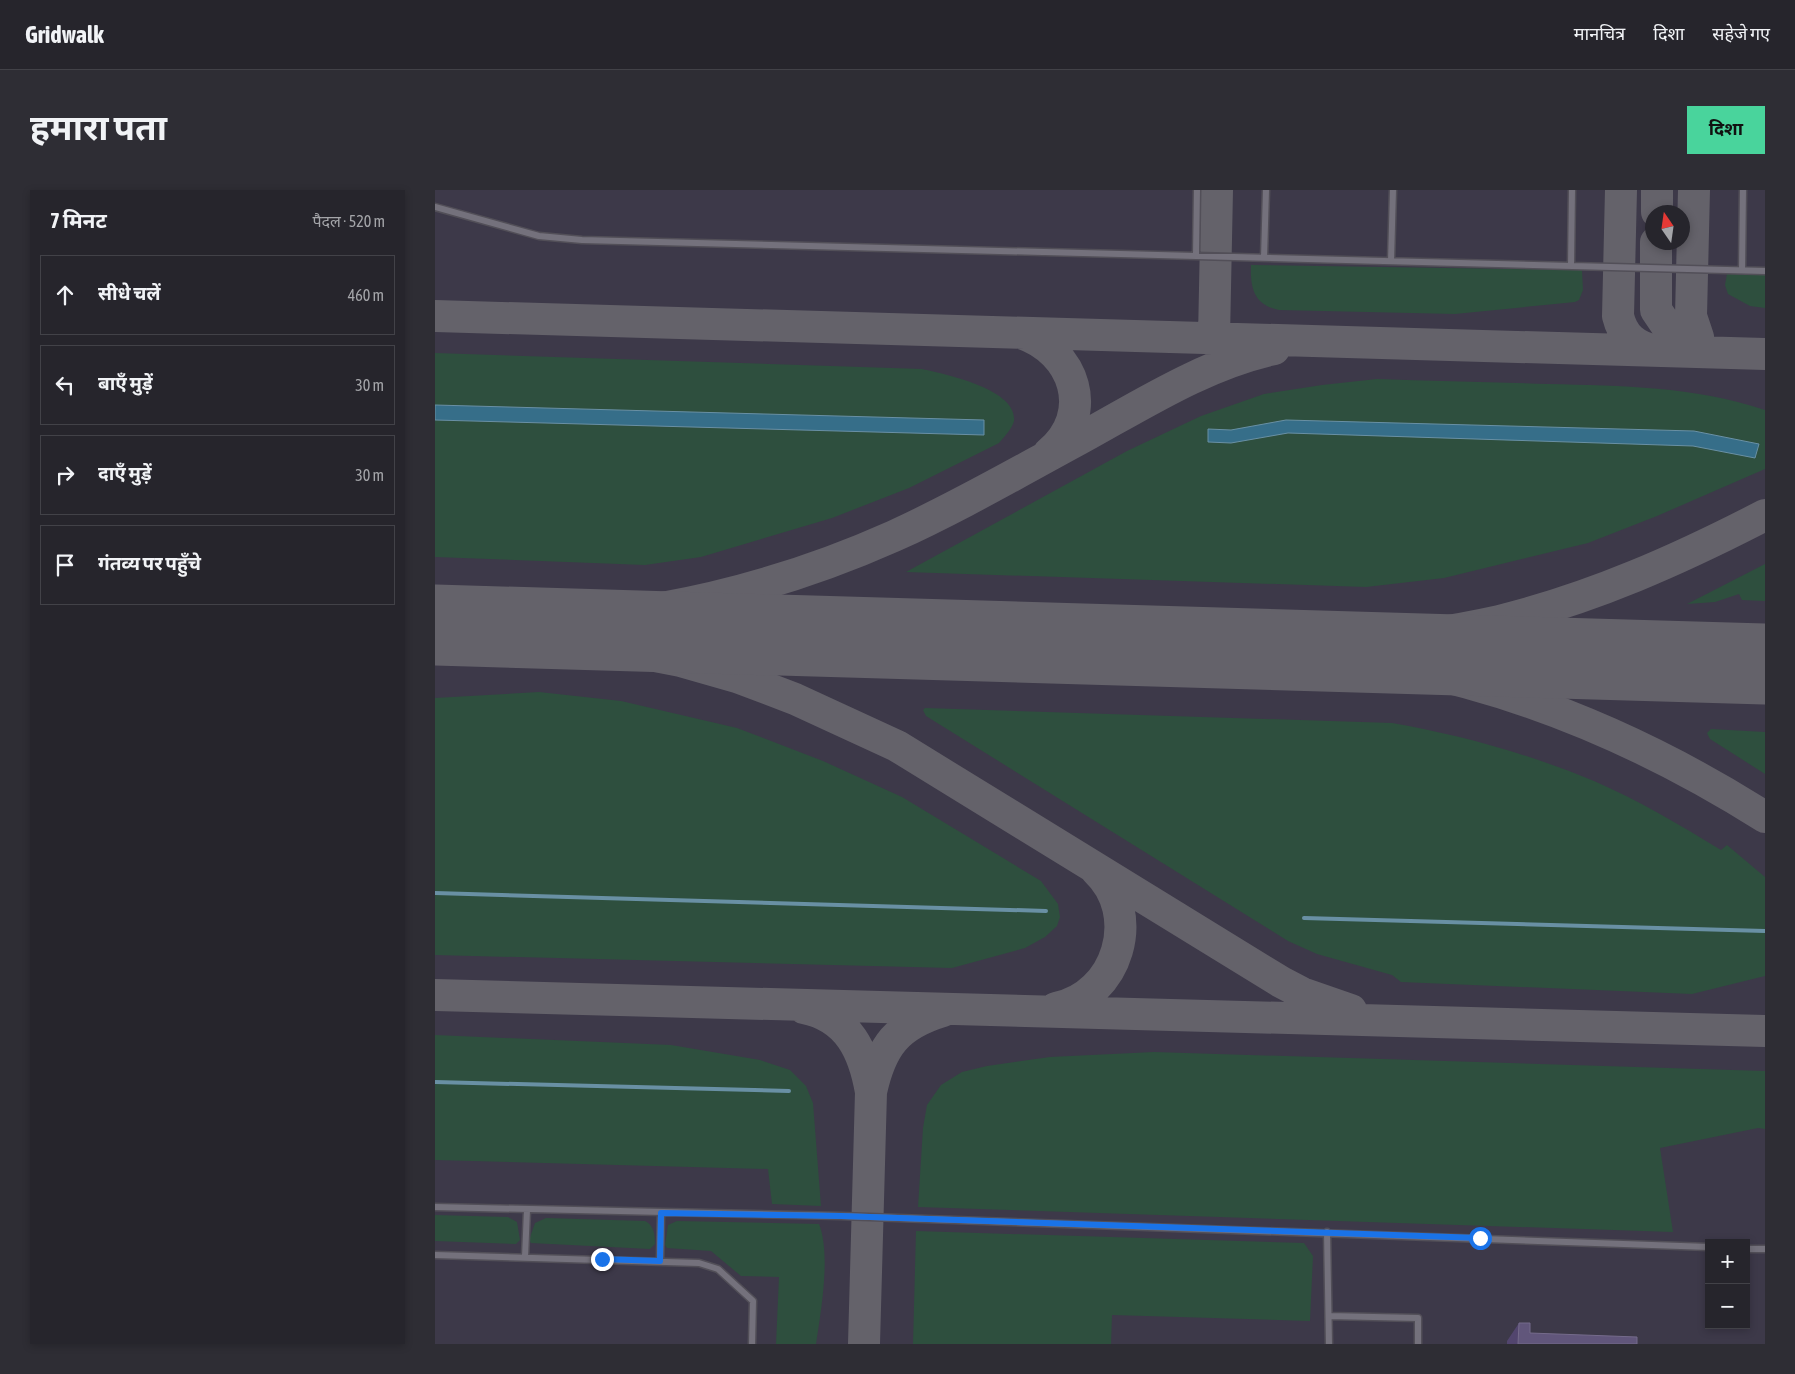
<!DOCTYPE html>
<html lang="hi">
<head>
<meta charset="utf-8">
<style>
	body { margin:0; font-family:"Asap Condensed","Noto Sans Devanagari",sans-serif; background:#2e2d34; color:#f1f3f6 }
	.controls { position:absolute; right:15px; bottom:15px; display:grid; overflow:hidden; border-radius:0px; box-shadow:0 2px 8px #0003 }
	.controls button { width:45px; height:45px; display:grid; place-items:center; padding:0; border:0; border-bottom:1px solid #424248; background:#26252c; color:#f1f3f6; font:25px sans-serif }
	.compass { position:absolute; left:1210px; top:15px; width:45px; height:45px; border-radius:50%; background:#26252c; box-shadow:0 2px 8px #0003; rotate:347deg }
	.stop { position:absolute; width:15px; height:15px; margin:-11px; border:4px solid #1a73e8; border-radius:50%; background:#fff }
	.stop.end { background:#1a73e8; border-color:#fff; box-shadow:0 1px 5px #0008 }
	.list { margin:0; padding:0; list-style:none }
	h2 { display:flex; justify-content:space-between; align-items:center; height:65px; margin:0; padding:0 20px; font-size:21px }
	h2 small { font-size:16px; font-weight:400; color:#a4a5a9 }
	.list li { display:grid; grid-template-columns:32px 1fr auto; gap:15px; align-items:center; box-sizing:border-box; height:80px; margin:0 10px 10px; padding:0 10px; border:1px solid #424248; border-radius:0px }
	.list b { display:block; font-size:19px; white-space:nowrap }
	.list em { font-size:16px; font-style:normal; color:#a4a5a9 }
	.icon { flex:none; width:28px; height:28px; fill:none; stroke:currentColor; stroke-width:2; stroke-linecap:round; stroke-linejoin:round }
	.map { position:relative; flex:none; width:1330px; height:1154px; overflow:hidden; border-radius:0px }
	header { display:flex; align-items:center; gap:30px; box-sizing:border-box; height:70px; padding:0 25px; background:#26252c; border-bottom:1px solid #424248 }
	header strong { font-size:24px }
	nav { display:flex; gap:28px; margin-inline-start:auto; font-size:18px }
	.intro { display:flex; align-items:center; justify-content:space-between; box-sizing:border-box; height:120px; padding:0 30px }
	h1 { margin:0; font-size:35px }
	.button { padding:12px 22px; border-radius:0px; background:#49d49c; color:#111; font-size:18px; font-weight:700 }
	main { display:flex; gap:30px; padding:0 30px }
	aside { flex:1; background:#26252c; border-radius:0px; box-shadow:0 2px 8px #0003 }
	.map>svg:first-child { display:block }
	.built { fill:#3d3949; fill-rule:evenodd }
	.green { fill:#2e4f3e }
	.water { fill:#366e89; stroke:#6990a4 }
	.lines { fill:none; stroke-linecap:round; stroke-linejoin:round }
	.stream { stroke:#6990a4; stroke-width:4 }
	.taxiway { stroke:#64626a; stroke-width:32 }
	.runway { stroke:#64626a; stroke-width:81 }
	.service-casing { stroke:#524f58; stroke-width:9 }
	.service { stroke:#74717c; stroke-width:6 }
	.wall { fill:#52456e }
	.building { fill:#61567b; stroke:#756b8b }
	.route { stroke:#1a73e8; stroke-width:6 }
</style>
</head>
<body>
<header>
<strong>Gridwalk</strong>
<nav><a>मानचित्र</a><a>दिशा</a><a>सहेजे गए</a></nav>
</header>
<div class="intro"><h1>हमारा पता</h1><a class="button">दिशा</a></div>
<main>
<aside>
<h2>7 मिनट<small>पैदल · 520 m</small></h2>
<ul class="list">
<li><svg class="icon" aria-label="ahead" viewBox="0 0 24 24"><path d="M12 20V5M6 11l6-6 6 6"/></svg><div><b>सीधे चलें</b></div><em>460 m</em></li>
<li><svg class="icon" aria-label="left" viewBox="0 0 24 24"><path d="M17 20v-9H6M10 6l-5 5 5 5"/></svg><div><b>बाएँ मुड़ें</b></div><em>30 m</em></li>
<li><svg class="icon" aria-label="right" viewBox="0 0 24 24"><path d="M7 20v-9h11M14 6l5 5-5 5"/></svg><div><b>दाएँ मुड़ें</b></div><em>30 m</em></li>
<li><svg class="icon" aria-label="arrive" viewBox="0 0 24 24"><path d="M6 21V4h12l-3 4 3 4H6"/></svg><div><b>गंतव्य पर पहुँचे</b></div></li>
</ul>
</aside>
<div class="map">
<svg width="1330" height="1154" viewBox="0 0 1330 1154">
	<rect width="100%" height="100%" fill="#33313a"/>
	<path class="built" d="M0,0h1330v1154h-1330zM1218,22h30v30h-30zM1274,1053h37v82h-37z"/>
	<path class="green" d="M816,75l331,5 1,20 -4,10 -4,2 -120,12 -176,-4c-25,-5 -29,-22 -28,-45z
		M1292,84l38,1v33l-15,-2 -22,-12 -3,-9z
		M0,163l487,16c22,5 96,20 92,52 -2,8 -10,16 -15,22l-90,45 -77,30 -131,39 -56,8 -210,-8v-137l548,15 1,-14 -549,-16z
		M942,189c57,2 114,3 171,5 75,2 144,2 217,26v59l-108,47 -69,27 -144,35 -78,9 -460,-15 221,-121 74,-35 63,-22 58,-9z
		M1330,374v37l-23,-1 -3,-6 -24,8 -28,2z
		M104,502l82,9 116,27 86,33 79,36 139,84 17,23 2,13 -3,9 -12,11 -20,11 -73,20 -517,-13v-257z
		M490,518l467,15c69,12 137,31 202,58 44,19 86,44 127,69l6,-5 38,32v99l-73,18 -291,-12 -9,-7 -75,-21 -29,-13 -362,-225 -3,-6z
		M1276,539l54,3v42l-55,-35 -3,-6z
		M0,845l236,10 89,15 30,10 16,16 7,17 8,103 -49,-2 -4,-35 -333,-9z
		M719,862l611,19v58l-7,-1 -98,20 13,84 -755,-25 5,-79 4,-23 14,-20 21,-13 25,-6 63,-9z
		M0,1025l73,2 9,5 3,18 -4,4 -81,-3z
		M111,1028l99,3c9,4 10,14 10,23l-5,5 -119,-6 -2,-3 6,-17z
		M242,1031l142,3c12,30 2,87 -3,120h-40l3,-67 -38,-1 -30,-25 -44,-3 -2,-3 3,-20z
		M481,1041l388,12 9,13 -3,65 -198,-6 -1,29h-198z"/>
	<path class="water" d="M0,215l549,15v15l-549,-15z
		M851,230l408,11 65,13 -4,14 -62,-12 -405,-13 -57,10 -23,-1v-13l23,1z"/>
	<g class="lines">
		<path class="stream" d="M0,703l611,18
			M869,728l461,13
			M0,892l354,9"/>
		<path class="taxiway" d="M1186,0l-3,126c5,21 17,30 37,35 20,-5 29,-16 36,-35
			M1259,0l-3,126 7,21
			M1222,22v-22
			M1221,52v68l21,31 14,10
			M0,126l1330,38
			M586,143c54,18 75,81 28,120
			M779,147l3,-147
			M113,432c122,-8 234,-36 346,-86 60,-27 119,-61 178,-93 65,-35 129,-78 202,-94
			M0,450l102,-7 144,28 56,16 58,22 102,47 384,236 21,11 49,17
			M903,455c54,-5 107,-12 161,-24 94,-23 181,-62 266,-106
			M828,459c48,5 96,9 143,19 129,26 248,79 359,149
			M0,805l1330,36
			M369,818c45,9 60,44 67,84l-7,252
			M621,818c62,-12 87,-94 40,-138
			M436,902c10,-46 26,-67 72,-81"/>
		<path class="runway" d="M0,435l1330,39"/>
		<g class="service-casing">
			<path id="service" d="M0,17l104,29 43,4 1183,31
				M761,66l1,-66
				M829,68l2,-68
				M956,71l2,-71
				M1136,76l1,-76
				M1307,80l1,-80
				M0,1017l406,9 868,31
				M892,1042l2,112
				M1311,1059h19
				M0,1065l264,8 19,6 35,32 -1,43
				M90,1067l2,-47
				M225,1071l1,-48
				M894,1126l89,2v26"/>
		</g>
		<use href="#service" class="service"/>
	</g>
	<path class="wall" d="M1084,1133l11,10 107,11h-130v-3z"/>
	<path class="building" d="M1084,1133h11v10l107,4v7h-119z"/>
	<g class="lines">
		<path class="route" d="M167,1069l58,2 1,-48 180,3 639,22"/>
	</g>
</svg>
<div class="controls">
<button>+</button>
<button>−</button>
</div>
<svg class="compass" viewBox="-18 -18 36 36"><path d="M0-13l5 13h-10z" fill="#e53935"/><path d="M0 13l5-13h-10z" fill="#a4a5a9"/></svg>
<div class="stop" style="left:1045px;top:1048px"></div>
<div class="stop end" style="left:167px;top:1069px"></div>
</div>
</main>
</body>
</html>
